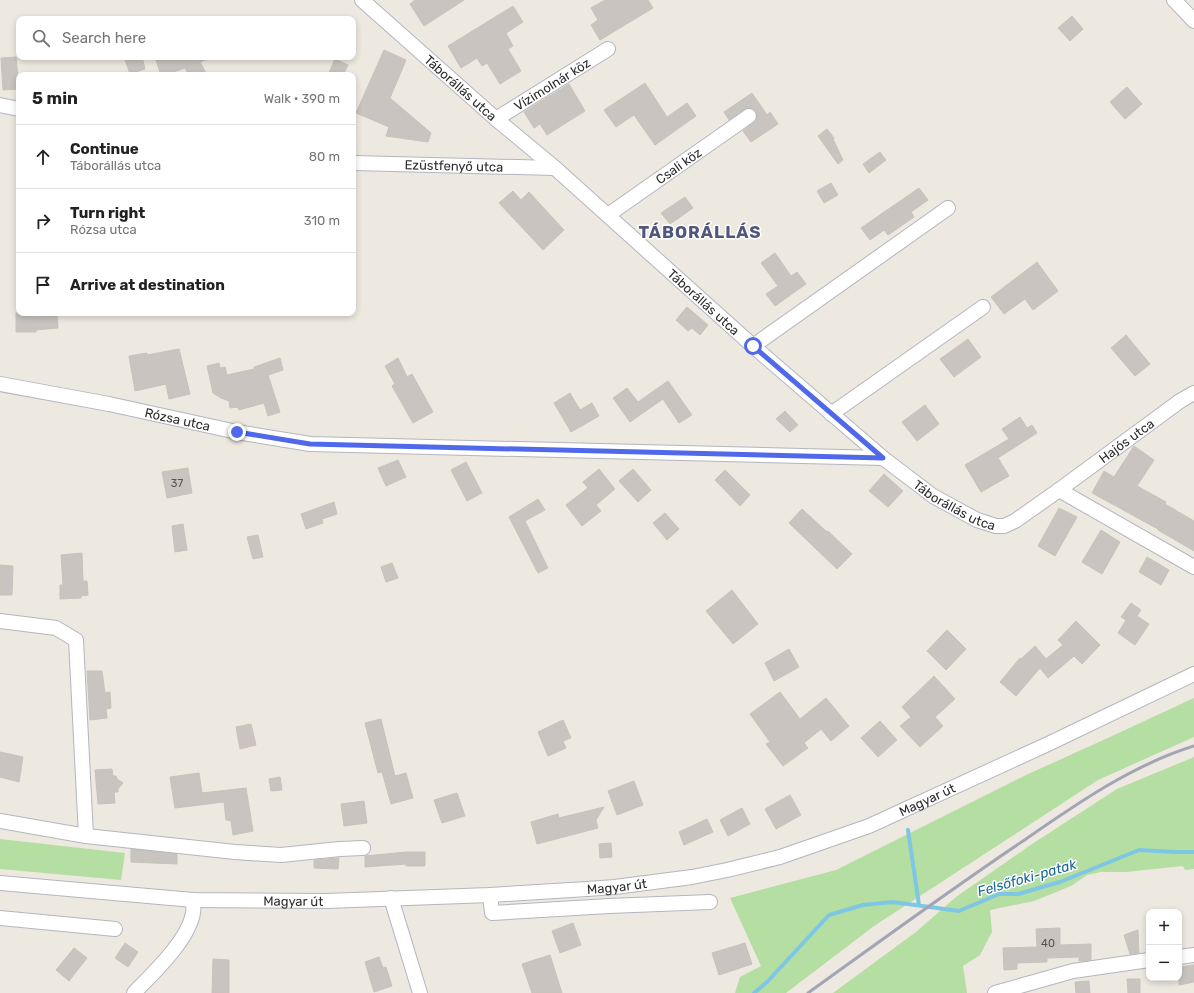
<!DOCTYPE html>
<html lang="en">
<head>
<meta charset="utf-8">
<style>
	body { margin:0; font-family:Rubik,sans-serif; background:#f2f2f2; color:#222 }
	.controls { position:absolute; right:12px; bottom:12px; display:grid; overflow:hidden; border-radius:8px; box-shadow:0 2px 6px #0003 }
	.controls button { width:36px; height:36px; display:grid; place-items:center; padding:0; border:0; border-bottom:1px solid #e0e0e0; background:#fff; color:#222; font:20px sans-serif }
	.stop { position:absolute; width:12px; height:12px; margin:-9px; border:3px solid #5069ea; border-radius:50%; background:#fff }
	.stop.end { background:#5069ea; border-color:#fff; box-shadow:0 1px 4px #0008 }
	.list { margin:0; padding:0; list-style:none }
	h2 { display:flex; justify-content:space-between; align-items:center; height:52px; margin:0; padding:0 16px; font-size:17px }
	h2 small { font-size:13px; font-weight:400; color:#767676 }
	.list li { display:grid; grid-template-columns:26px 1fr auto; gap:12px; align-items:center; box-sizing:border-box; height:64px; padding:0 16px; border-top:1px solid #e0e0e0 }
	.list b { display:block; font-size:15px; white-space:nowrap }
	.list p { margin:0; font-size:13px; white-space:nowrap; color:#767676 }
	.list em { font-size:13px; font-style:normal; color:#767676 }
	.icon { flex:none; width:22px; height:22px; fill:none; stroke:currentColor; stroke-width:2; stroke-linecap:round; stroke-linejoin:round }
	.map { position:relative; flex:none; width:1194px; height:993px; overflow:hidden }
	.search { position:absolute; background:#fff; box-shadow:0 2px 6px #0003; left:16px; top:16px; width:340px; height:44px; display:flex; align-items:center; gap:10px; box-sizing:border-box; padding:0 14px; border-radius:8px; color:#767676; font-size:15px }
	.panel { position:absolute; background:#fff; box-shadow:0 2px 6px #0003; left:16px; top:72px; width:340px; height:244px; border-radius:8px }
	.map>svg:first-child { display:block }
	.green { fill:#b5dea2 }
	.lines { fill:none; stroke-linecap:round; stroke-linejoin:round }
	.stream { stroke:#7ec7e4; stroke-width:4 }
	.building { fill:#c9c4bf; stroke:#c8c3ba }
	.minor-casing { stroke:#b4b6bf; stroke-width:16 }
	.minor { stroke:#fff; stroke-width:14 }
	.rail { stroke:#a3a5b5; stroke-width:3 }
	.route { stroke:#5069ea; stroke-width:5 }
	.labels { text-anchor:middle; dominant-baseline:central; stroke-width:3; stroke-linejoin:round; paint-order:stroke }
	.number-label { font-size:11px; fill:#545352 }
	.street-label { font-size:13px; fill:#2d2d2d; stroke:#fff }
	.water-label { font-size:14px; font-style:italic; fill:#1a6793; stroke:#fff }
	.district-label { font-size:17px; font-weight:bold; letter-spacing:1px; fill:#50577a; stroke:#fff }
</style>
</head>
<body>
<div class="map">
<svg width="1194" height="993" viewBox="0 0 1194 993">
	<rect width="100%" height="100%" fill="#ede8e0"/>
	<path class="green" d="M1194,698v39l-96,43 -224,146 -88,67h-51l5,-16 21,-11 -31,-68 106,-28 190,-95 84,-38z
		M1194,757v112l-9,1 -2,-4 -57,6h-25l-14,3 -16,11 -37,15 -44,9 2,22 -12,23 -17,11 4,27h-134l83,-61 40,-35 76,-53 85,-55z
		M0,839l125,14 -4,27 -121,-11z"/>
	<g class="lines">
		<path class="stream" d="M908,830l11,75
			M754,993l13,-11 62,-67 34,-10 30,-3 66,9 40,-17h19l42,-12 79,-32 36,2h19"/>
	</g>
	<path class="building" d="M415,0h49l-40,26 -14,-22z
		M605,0h43l5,8 -53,32 -9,-15 7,-5 -7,-12z
		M513,6l10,16 -17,11 7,13 -5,3 13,22 -21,13 -13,-21 -5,3 -5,-8 -16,10 -13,-22z
		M1072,16l11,13 -13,12 -12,-13z
		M384,50l22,10 -16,38 41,35 -3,9 -42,-6 3,-9 -33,-14z
		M16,57l3,32 -16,1 -2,-32z
		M124,57h18l3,12 -15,5z
		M155,57h55l1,1 -11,4 7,13h-18l-4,-7 -20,7h-4z
		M335,59l13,6 -5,10h-15z
		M645,83l22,34 20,-14 9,13 -41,29 -21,-30 -18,12 -12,-17z
		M569,84l16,27 -38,24 -7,-11 -6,4 -10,-16z
		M1127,87l15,17 -17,15 -15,-17z
		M752,93l15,22 3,-3 8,12 -27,18 -8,-11 13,-11 1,-4 -1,-5 -4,-3h-4l-19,12 -5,-8z
		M827,129l7,9 -1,1 10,21 -5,4 -20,-28z
		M880,152l6,8 -17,13 -6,-9z
		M831,183l7,12 -14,8 -7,-12z
		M919,188l9,12 -17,12 3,5 -26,18 -4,-5 -14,10 -9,-12z
		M513,191l8,9 8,-8 35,38 -21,20 -44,-47z
		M685,197l8,11 -23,16 -9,-11z
		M775,253l16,23 6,-4 9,12 -31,22 -9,-12 12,-8 -17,-23z
		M1037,262l21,29 -25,19 -8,-11 -21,15 -13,-17z
		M687,307l21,18 -8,10 -8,-7 -4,3 -12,-11z
		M16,313h20v4l21,-2 1,13 -22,2v2h-20z
		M1126,335l24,29 -15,12 -24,-28z
		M968,339l13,18 -27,20 -14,-18z
		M179,349l11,45 -21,5 -3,-15 -31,7 -6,-35 18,-3v2z
		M280,358l3,12 -15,5 12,37 -12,4 -4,-13 -25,7 -1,-3 -8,1 -1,-7 -8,-3 -8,-5 -6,-27 12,-3 1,5 5,-1 2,8 27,-6v-2z
		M398,358l9,19 5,-3 21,38 -20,11 -21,-37 3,-2 -10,-18z
		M668,381l24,34 -13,8 -16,-24 -33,23 -17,-24 14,-10 11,14z
		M570,393l10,17 12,-7 7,13 -28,16 -17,-29z
		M925,405l14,19 -22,17 -15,-19z
		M785,411l13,14 -8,7 -14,-13z
		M1020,417l7,11 5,-3 5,8 -39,25 11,18 -28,16 -16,-27 44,-26 -7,-10z
		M1134,446l20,14 -17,26 29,16 -1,2 29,17v30l-36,-21v-1l-66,-36 12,-22 10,6z
		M398,460l8,17 -20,9 -8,-18z
		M466,462l16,31 -15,8 -16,-31z
		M188,468l4,25 -25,5 -5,-26z
		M599,469l16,20 -19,16 5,6 -19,15 -16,-21 22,-17 -5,-6z
		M633,469l18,21 -13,12 -19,-21z
		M725,470l25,25 -10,11 -25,-26z
		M884,474l19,17 -15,16 -19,-16z
		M538,499l7,11 -20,11 23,47 -10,5 -29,-56z
		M334,502l3,12 -15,5 1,4 -17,6 -5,-15z
		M1059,508l18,9 -22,39 -17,-10z
		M802,509l25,23 1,-1 24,23 -15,15 -48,-46z
		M665,513l14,16 -12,11 -14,-17z
		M183,524l4,26 -12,2 -3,-26z
		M1101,530l19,12 -18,32 -20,-12z
		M258,535l5,22 -10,2 -6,-22z
		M82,553l1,28h4l1,14 -7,1v2l-21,1v-14h3l-2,-30z
		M1147,557l22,13 -8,15 -22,-13z
		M392,563l6,15 -12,4 -5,-15z
		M0,565l13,1 -1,29h-12z
		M732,590l26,34 -25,20 -27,-33z
		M1131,603l10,7 -4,6 12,8 -14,21 -17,-12 8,-13 -5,-3z
		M1076,621l24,24 -18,19 -8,-8 -26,22 -8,-10 -24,28 -16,-14 20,-24 1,1 14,-13 11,13 17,-14 -5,-5z
		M947,630l19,19 -20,21 -19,-19z
		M789,649l10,18 -25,14 -9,-18z
		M87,671h15l3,22 5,-1 1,16 -5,1 1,9 -17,2z
		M934,676l21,23 -20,18 8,9 -23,21 -20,-21 11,-9 -9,-10z
		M780,692l20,27 26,-21 23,28 -18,15 -10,-12 -17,14 4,5 -25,18 -17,-22 4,-2 -20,-28z
		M381,719l14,57 11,-3 7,25 -22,6 -9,-32 -4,1 -13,-50z
		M563,720l8,18 -8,3 3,7 -18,8 -10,-24z
		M880,721l17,19 -19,17 -17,-19z
		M251,724l5,21 -16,4 -4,-22z
		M0,752l23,5 -4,25 -19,-5z
		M112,769l1,7h3l1,3 6,4 -5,6v3h-4l1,11 -17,1 -3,-34z
		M199,773l3,20 44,-5 7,43 -20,4 -2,-14 -5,-1 -2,-18 -49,6 -5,-31z
		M280,777l2,13 -11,1 -2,-12z
		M634,781l9,24 -26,10 -9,-24z
		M457,793l8,23 -23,7 -8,-23z
		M790,795l11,20 -25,14 -11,-20z
		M364,801l3,22 -23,3 -3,-22z
		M604,807l-8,13 2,8 -61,16 -6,-22 27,-8 1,4z
		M742,808l8,16 -22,12 -8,-16z
		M707,819l6,13 -29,13 -5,-13z
		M611,843l1,14 -12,1 -1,-14z
		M131,849l46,5v10l-46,-2z
		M406,852h19v14h-19v-2l-41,3v-11z
		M339,858l-1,11 -24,-1v-8z
		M573,923l8,22 -21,8 -8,-22z
		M1060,928v17l31,-1v16l-12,1v-4l-32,1v4l-30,1v6l-13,1 -1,-22 34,-1 -1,-18z
		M1138,930l1,23 -9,1 -6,-19z
		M125,943l13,9 -10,15 -13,-9z
		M745,943l7,21 -33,11 -7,-22z
		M74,948l13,10 -18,23 -13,-11z
		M550,955l12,38h-30l-10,-29z
		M379,957l4,11 3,-1 6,19 -18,6 -9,-30z
		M213,959l16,1v33h-17z
		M1194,965v17l-15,3v-18z
		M1127,979h13v14h-12z
		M1089,981l1,12h-14l-1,-11z"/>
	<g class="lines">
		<g class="minor-casing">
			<g id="minor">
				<path id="s1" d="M362,0l134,119 59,49 198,178 130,112 50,38 44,24 19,6h8l11,-5 44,-31 121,-89 14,-8"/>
				<path d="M1174,0l20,21"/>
				<path d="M0,105l19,4"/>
				<path id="s2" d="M496,119l112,-70"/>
				<path id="s3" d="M353,163l202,5"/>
				<path id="s4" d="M608,215l141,-99"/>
				<path d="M753,346l195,-138"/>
				<path id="s5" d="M0,384l109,20 128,28 73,12 573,14"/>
				<path d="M831,414l152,-107"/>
				<path d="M1059,490l135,77"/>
				<path d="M0,621l56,7 20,12 10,196"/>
				<path d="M0,821l86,15 149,16 46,3 59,-6 23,-1"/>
				<path id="s6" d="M0,883l193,17 133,1 164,-6 97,-6 28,-2 77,-10 35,-7 53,-13 89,-31 179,-82 146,-70"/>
				<path d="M490,895l2,18 117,-7 101,-4"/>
				<path d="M391,898l29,95"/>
				<path d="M0,918l115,11"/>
				<path d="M1179,957l15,-2"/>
				<path d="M134,993c19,-20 54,-52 59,-80 1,-4 0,-9 0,-13"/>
				<path d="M995,993l78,-22 76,-11"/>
			</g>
		</g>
		<use href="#minor" class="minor"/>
		<path class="rail" d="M808,993c71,-51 142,-103 215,-152 52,-36 109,-76 171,-95"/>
	</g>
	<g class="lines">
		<path class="route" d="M237,432l73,12 573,14 -130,-112"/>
	</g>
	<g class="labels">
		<g class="number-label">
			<text x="177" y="483">37</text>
			<text x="1048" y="943">40</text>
		</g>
		<g class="street-label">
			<text stroke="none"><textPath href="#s2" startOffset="66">Vízimolnár köz</textPath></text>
			<text stroke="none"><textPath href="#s1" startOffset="132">Táborállás utca</textPath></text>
			<text stroke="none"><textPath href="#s3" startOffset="101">Ezüstfenyő utca</textPath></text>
			<text stroke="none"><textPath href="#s4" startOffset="86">Csali köz</textPath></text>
			<text stroke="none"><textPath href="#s1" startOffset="456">Táborállás utca</textPath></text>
			<text stroke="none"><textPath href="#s5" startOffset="181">Rózsa utca</textPath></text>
			<text stroke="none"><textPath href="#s1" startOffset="984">Hajós utca</textPath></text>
			<text stroke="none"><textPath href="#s1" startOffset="780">Táborállás utca</textPath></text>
			<text stroke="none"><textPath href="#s6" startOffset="942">Magyar út</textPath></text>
			<text stroke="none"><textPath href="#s6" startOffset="618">Magyar út</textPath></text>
			<text stroke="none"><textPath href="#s6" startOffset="294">Magyar út</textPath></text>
		</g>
		<g class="water-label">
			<text transform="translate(1027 878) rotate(-16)">Felsőfoki-patak</text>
		</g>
		<g class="district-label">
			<text x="700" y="232">TÁBORÁLLÁS</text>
		</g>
	</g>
</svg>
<div class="controls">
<button>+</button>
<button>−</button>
</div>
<div class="stop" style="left:753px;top:346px"></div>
<div class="stop end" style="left:237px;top:432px"></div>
<div class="search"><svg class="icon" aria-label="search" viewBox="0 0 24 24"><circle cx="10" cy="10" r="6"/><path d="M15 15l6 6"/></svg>Search here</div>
<section class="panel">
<h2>5 min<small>Walk · 390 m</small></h2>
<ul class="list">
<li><svg class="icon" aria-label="ahead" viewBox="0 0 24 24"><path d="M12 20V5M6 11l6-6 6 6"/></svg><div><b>Continue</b><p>Táborállás utca</p></div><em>80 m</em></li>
<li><svg class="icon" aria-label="right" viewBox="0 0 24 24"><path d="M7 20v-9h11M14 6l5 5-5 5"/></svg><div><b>Turn right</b><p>Rózsa utca</p></div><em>310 m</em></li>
<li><svg class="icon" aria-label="arrive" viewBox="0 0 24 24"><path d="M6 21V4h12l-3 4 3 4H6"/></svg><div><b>Arrive at destination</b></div></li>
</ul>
</section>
</div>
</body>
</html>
